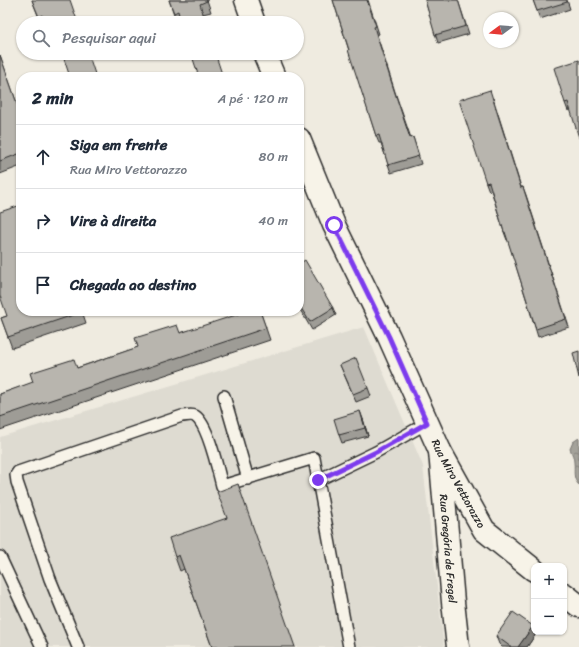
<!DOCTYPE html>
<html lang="pt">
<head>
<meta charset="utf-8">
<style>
	body { margin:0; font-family:Sriracha,sans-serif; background:#f6f6f7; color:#1f2937 }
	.controls { position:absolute; right:12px; bottom:12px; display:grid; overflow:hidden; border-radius:8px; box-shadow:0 1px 3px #0004 }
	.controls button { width:36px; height:36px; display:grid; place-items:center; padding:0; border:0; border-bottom:1px solid #e0e1e3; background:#fff; color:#1f2937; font:20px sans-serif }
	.compass { position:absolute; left:483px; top:12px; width:36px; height:36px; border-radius:50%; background:#fff; box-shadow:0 1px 3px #0004; rotate:254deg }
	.stop { position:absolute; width:12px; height:12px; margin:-9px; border:3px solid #7c3aed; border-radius:50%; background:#fff }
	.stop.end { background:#7c3aed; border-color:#fff; box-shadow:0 1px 4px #0008 }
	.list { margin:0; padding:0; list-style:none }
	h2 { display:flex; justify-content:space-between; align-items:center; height:52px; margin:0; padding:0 16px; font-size:17px }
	h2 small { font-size:13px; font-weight:400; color:#747a83 }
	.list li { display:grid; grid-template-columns:26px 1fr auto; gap:12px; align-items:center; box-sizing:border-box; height:64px; padding:0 16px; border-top:1px solid #e0e1e3 }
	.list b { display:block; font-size:15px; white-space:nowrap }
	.list p { margin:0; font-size:13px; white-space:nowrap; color:#747a83 }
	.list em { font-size:13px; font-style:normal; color:#747a83 }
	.icon { flex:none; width:22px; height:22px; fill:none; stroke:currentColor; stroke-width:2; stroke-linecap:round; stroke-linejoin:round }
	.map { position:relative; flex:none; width:579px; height:647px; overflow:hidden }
	.search { position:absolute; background:#fff; box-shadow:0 1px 3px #0004; left:16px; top:16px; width:288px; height:44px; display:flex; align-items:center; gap:10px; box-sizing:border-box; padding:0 14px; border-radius:22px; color:#747a83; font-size:15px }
	.panel { position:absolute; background:#fff; box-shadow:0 1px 3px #0004; left:16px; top:72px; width:288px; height:244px; border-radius:16px }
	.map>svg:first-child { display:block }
	.built { fill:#dedbd1 }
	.water { fill:url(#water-ripples); stroke:#74726e }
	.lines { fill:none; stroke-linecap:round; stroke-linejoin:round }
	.lane-casing { stroke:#2b2b2b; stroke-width:14 }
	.street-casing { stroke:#2b2b2b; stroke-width:25 }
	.secondary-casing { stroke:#2b2b2b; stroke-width:25 }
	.lane { stroke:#f7f3e8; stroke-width:11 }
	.street { stroke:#f7f3e8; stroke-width:22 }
	.secondary { stroke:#f7f3e8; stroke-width:22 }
	.wall { fill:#9e9c96; stroke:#2b2b2b }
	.shaded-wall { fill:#817f7a; stroke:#2b2b2b }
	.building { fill:#b8b5ae; stroke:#2b2b2b }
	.route { stroke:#7c3aed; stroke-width:5 }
	.labels { text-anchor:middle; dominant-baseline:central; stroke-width:4; stroke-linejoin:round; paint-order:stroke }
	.street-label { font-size:11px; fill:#2b2b2b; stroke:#f7f3e8 }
</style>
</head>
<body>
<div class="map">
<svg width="579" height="647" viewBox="0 0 579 647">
	<defs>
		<pattern id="water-ripples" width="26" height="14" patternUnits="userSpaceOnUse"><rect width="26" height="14" fill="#a4a29a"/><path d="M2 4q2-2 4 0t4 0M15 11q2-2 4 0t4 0" fill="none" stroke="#86847e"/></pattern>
	</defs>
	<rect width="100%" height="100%" fill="#efebe0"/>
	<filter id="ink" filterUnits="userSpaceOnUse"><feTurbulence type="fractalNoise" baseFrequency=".025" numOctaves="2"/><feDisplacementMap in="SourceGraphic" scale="8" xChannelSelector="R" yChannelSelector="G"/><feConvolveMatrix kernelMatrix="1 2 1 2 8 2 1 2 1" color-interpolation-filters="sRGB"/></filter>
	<g filter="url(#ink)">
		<path class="built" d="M364,327l59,139 21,181h-444v-210z"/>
		<path class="water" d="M579,438v47c-7,-7 -4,-14 -5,-23 0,-4 -2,-9 -4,-13l3,-7z"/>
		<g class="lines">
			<g class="lane-casing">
				<path id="lane" d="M224,396l24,83
					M0,557l42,90
					M78,647l-28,-68 -33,-97 -1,-7 2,-3 164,-56c4,0 9,-2 13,0 13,8 23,54 27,70l92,-28 4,22
					M349,647l-31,-167 58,-28 51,-29"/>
			</g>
			<g class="street-casing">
				<g id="street">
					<path id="s1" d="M440,451l13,151 5,45"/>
				</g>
			</g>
			<g class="secondary-casing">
				<g id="secondary">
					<path d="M246,0l8,23"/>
					<path d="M264,53l10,24"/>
					<path id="s2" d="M299,139l35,86 55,112 51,114 44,79 50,40"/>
					<path d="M564,594l15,12"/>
				</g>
			</g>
			<use href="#lane" class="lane"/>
			<use href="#street" class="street"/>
			<use href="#secondary" class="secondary"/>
		</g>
		<path class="wall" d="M32,0l46,23h-37z
			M169,0h38l4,12 -8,2 3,9h-25v-1l-4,1z
			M333,0h35l11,34 -2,1 20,63 14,40 2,-1 8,27 -30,9 -10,-30h-2l-3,-7z
			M425,0h33l11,34 -31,9z
			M533,0h34l3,9 -30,10z
			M0,55l21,60v51l-21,8z
			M579,60l-9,50 -2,1 -3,-8z
			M493,98l28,89h2l3,8 43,132 -31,10 -30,-97h-1l-3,-8 -13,-42 -2,1 -3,-8z
			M299,264l34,44 3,7 -24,15 -13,-22z
			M21,311h61l4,12 -74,25 -11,-30z
			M260,311l10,29 -270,90v-36l180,-61z
			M340,365l28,23 3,8 -15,6z
			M363,419l5,17 -26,7 -3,-8z
			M238,484l-26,163 -28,-78 -4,2 -5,-14 52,-39z
			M533,626l1,6 2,2 -9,13h-25l-3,-3 -3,-8z"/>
		<path class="shaded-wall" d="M360,411l3,8 5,17 -3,-8z
			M533,626l1,6h1l1,2 -9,13h-9z"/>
		<path class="building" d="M32,0h38l8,23h-33l-3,-8 -3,2z
			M169,0h38v1l-7,3 6,19h-25l-3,-12 -4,2z
			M333,0h34l9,26 -2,1 20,63 16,48 3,-1 6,19 -31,9 -9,-30 -3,1 -28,-86h1z
			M425,0h33l8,26 -31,9z
			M533,0h34v2l-30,9z
			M62,53h26l8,24h-26z
			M191,53h24l8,24h-24z
			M0,55l21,60v38l-21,8z
			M579,60v78l-11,-36 -3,1 -11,-35z
			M490,90l31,98 2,-1 43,132 -30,10 -31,-97h-1l-15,-50 -3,1 -27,-83z
			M21,205v106h60l1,1 -74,25 -7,-19 6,-2 -7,-20v-84z
			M305,260l28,48 -23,14 -11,-17v-41z
			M241,311h19l6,17 -266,89v-23l33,-12 -3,-9 44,-14 3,9 61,-21 -3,-9 42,-13 3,8 62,-20z
			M579,351v27l-6,-25z
			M356,358l12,30 -15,6 -13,-29z
			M360,411l5,17 -26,7 -5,-16z
			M238,484l57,163h-83l-33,-92 -4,2 -6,-19 58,-20 -10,-26z
			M513,612l20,14 -15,21h-7l-15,-11z"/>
	</g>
	<g class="lines" filter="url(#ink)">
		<path class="route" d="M318,480l58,-28 51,-29 -38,-86 -55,-112"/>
	</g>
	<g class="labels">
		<g class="street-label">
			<text stroke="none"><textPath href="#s2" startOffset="380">Rua Miro Vettorazzo</textPath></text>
			<text stroke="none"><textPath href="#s1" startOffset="98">Rua Gregória de Fregel</textPath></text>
		</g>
	</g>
</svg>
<div class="controls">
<button>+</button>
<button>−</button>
</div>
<svg class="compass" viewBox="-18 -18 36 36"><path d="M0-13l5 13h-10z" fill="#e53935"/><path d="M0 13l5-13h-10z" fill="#747a83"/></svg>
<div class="stop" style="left:334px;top:225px"></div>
<div class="stop end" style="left:318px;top:480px"></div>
<div class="search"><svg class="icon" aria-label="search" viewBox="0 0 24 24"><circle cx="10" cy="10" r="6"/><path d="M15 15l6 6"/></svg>Pesquisar aqui</div>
<section class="panel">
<h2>2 min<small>A pé · 120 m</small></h2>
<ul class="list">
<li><svg class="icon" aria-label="ahead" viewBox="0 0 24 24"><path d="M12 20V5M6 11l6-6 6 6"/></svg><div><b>Siga em frente</b><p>Rua Miro Vettorazzo</p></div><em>80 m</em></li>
<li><svg class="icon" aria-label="right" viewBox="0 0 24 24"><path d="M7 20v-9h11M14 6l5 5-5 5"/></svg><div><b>Vire à direita</b></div><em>40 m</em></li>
<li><svg class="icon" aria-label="arrive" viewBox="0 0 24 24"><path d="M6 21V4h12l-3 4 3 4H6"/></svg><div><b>Chegada ao destino</b></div></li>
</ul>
</section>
</div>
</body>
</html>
